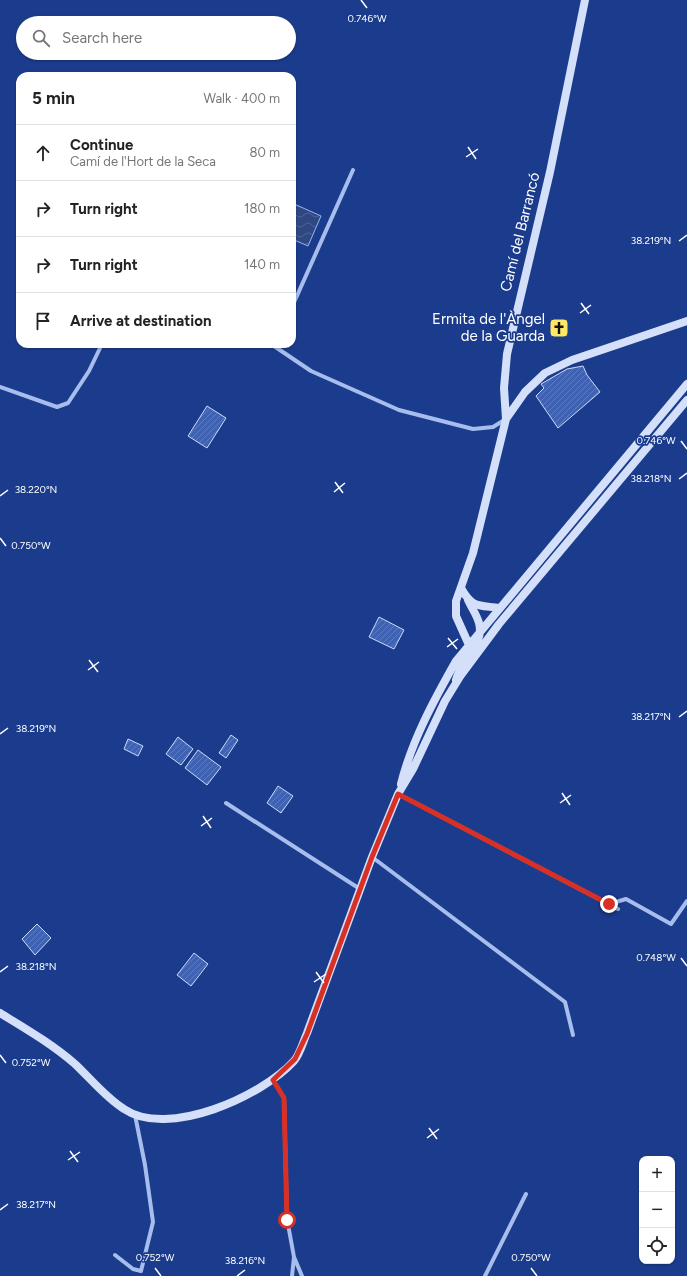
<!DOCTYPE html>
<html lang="en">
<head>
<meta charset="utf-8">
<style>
	body { margin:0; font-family:Figtree,sans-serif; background:#f2f2f2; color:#222 }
	.controls { position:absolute; right:12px; bottom:12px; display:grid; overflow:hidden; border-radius:8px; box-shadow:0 1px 3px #0004 }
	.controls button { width:36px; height:36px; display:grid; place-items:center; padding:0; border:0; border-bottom:1px solid #e0e0e0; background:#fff; color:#222; font:20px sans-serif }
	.stop { position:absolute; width:12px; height:12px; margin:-9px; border:3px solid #d93025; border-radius:50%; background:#fff }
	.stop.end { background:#d93025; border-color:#fff; box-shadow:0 1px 4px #0008 }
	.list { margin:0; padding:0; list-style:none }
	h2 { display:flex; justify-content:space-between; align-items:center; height:52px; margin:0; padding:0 16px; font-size:17px }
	h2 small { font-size:13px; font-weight:400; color:#767676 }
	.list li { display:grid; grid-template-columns:26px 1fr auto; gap:12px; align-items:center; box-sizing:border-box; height:56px; padding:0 16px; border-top:1px solid #e0e0e0 }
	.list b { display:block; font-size:15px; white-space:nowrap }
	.list p { margin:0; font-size:13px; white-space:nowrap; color:#767676 }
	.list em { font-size:13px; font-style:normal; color:#767676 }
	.icon { flex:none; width:22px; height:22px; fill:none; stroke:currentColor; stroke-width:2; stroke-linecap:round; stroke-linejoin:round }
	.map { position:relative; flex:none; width:687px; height:1276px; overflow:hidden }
	.search { position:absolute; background:#fff; box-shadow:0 1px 3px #0004; left:16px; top:16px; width:280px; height:44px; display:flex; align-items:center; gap:10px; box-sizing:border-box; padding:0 14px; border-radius:22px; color:#767676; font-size:15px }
	.panel { position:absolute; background:#fff; box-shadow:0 1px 3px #0004; left:16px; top:72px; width:280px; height:276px; border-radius:12px }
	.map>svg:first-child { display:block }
	.water { fill:url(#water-waves); stroke:#9ab5ef }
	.building { fill:url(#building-hatch); stroke:#cddbf9 }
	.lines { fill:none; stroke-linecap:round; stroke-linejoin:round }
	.street { stroke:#a7bded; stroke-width:4 }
	.secondary { stroke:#d4dff9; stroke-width:8 }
	.route { stroke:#d93025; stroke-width:5 }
	.ticks { fill:none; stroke:#fff; stroke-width:1.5 }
	.labels { text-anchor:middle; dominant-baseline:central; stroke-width:3.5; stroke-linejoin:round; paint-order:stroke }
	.street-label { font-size:15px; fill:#fff; stroke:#1b3c8c }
	.poi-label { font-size:15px; fill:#fff; stroke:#1b3c8c; text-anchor:end }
	.ticks-label { font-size:10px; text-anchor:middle; fill:#fff; stroke:#1b3c8c; stroke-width:3.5; stroke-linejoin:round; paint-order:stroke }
</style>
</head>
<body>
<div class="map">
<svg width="687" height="1276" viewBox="0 0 687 1276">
	<defs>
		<pattern id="water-waves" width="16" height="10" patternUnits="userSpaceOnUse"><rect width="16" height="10" fill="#2f4783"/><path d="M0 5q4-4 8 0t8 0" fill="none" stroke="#4e6396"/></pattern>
		<pattern id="building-hatch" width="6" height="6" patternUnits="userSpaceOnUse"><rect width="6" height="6" fill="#3f62b2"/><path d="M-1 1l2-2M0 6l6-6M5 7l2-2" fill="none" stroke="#5c7abe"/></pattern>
	</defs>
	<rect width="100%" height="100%" fill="#1b3c8c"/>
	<path class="water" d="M292,203l29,13 -13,30 -16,-7z"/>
	<path class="building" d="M583,366l4,9 13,17 -42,36 -22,-32 8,-8 -3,-4 26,-15z
		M207,406l19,12 -19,30 -19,-12z
		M379,617l25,13 -10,19 -25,-12z
		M231,735l7,5 -12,18 -7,-5z
		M178,737l15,12 -12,16 -15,-11z
		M128,739l15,7 -5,10 -14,-7z
		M198,750l23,17 -14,18 -22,-17z
		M278,786l15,10 -12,17 -14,-10z
		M37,924l14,14 -16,17 -13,-16z
		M194,953l14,11 -17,22 -14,-11z"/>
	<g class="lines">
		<path class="street" d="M292,307l61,-137
			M271,344l40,27 88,39 74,19 20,-2 13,-8
			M0,387l57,20 11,-4 21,-32 13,-27
			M398,794l220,115
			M226,803l134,86
			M372,857l193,145 8,33
			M609,904l17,-5 45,25 16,-23
			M273,1080l11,18 3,121 7,38 8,19
			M115,1255l18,14 8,2 12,-49 -8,-57 -10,-50
			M292,1276l2,-19
			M485,1276l41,-82"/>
		<path class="secondary" d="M506,419l19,-27 20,-19 27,-13 115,-39
			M461,588c11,20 17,17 38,20
			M469,645l-13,-29v-15l17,-48 33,-134 -2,-31 3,-34 43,-182 35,-172
			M456,680c5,-21 29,-35 23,-57 -2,-8 -8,-16 -11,-23
			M401,784c11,-44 33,-84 55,-123l231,-277
			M0,1013c26,16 52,31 75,51 16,15 31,34 49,45 44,30 138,-13 170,-48 6,-7 9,-19 13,-28l65,-176 26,-63 15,-25 32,-68 16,-26 38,-51 188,-224"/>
	</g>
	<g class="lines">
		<path class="route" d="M287,1220l-3,-122 -11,-18 22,-21 12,-25 65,-177 26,-63 211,110"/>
	</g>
	<path class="ticks" d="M361,0l6,8M468,147l8,12M466,157l12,-8M679,241l8,-6M581,303l8,11M580,313l11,-8M681,441l6,8M679,479l8,-6M335,482l8,11M334,492l11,-9M0,496l8,-6M0,538l6,8M448,638l9,11M447,647l11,-8M89,660l9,12M88,670l11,-8M679,717l8,-6M0,734l8,-6M562,793l8,12M560,803l11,-8M203,816l8,12M201,826l11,-8M681,958l6,8M0,972l8,-6M316,972l8,11M314,982l12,-8M0,1055l6,8M429,1128l8,11M427,1138l12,-9M70,1151l8,11M68,1160l12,-8M0,1210l8,-6M155,1268l6,8M531,1268l6,8M237,1276l8,-6"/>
	<defs>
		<g id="church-square" transform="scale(1)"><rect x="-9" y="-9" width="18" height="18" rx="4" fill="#fee864" stroke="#1b3c8c"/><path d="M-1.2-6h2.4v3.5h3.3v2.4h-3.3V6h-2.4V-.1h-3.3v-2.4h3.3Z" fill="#111"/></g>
	</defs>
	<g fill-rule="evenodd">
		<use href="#church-square" x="559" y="328"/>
	</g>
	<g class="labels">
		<g class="street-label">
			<text transform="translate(520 232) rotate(-76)">Camí del Barrancó</text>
		</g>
		<g class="poi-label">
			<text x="545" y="319">Ermita de l'Àngel<tspan x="545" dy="17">de la Guarda</tspan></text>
		</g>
	</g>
	<g class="ticks-label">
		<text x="367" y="22">0.746°W</text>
		<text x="651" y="244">38.219°N</text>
		<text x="656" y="444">0.746°W</text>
		<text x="651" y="482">38.218°N</text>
		<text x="36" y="493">38.220°N</text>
		<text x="31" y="549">0.750°W</text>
		<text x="651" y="720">38.217°N</text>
		<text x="36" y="732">38.219°N</text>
		<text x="656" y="961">0.748°W</text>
		<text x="36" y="970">38.218°N</text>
		<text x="31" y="1066">0.752°W</text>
		<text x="36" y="1208">38.217°N</text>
		<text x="155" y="1261">0.752°W</text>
		<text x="531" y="1261">0.750°W</text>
		<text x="245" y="1264">38.216°N</text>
	</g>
</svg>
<div class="controls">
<button>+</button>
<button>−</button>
<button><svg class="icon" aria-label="locate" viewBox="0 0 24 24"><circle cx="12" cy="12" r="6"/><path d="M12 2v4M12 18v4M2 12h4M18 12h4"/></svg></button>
</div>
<div class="stop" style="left:287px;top:1220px"></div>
<div class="stop end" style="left:609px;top:904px"></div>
<div class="search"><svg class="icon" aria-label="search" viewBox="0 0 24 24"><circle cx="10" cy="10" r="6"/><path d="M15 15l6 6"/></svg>Search here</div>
<section class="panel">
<h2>5 min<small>Walk · 400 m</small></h2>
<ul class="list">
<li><svg class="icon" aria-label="ahead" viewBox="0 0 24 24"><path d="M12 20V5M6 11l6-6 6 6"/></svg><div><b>Continue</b><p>Camí de l'Hort de la Seca</p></div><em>80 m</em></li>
<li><svg class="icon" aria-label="right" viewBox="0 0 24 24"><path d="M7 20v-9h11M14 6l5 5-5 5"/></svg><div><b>Turn right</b></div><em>180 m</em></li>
<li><svg class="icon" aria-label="right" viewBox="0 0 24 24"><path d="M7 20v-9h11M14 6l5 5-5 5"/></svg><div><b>Turn right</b></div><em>140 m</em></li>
<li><svg class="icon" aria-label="arrive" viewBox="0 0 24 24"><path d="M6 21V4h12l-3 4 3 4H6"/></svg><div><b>Arrive at destination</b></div></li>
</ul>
</section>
</div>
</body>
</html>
